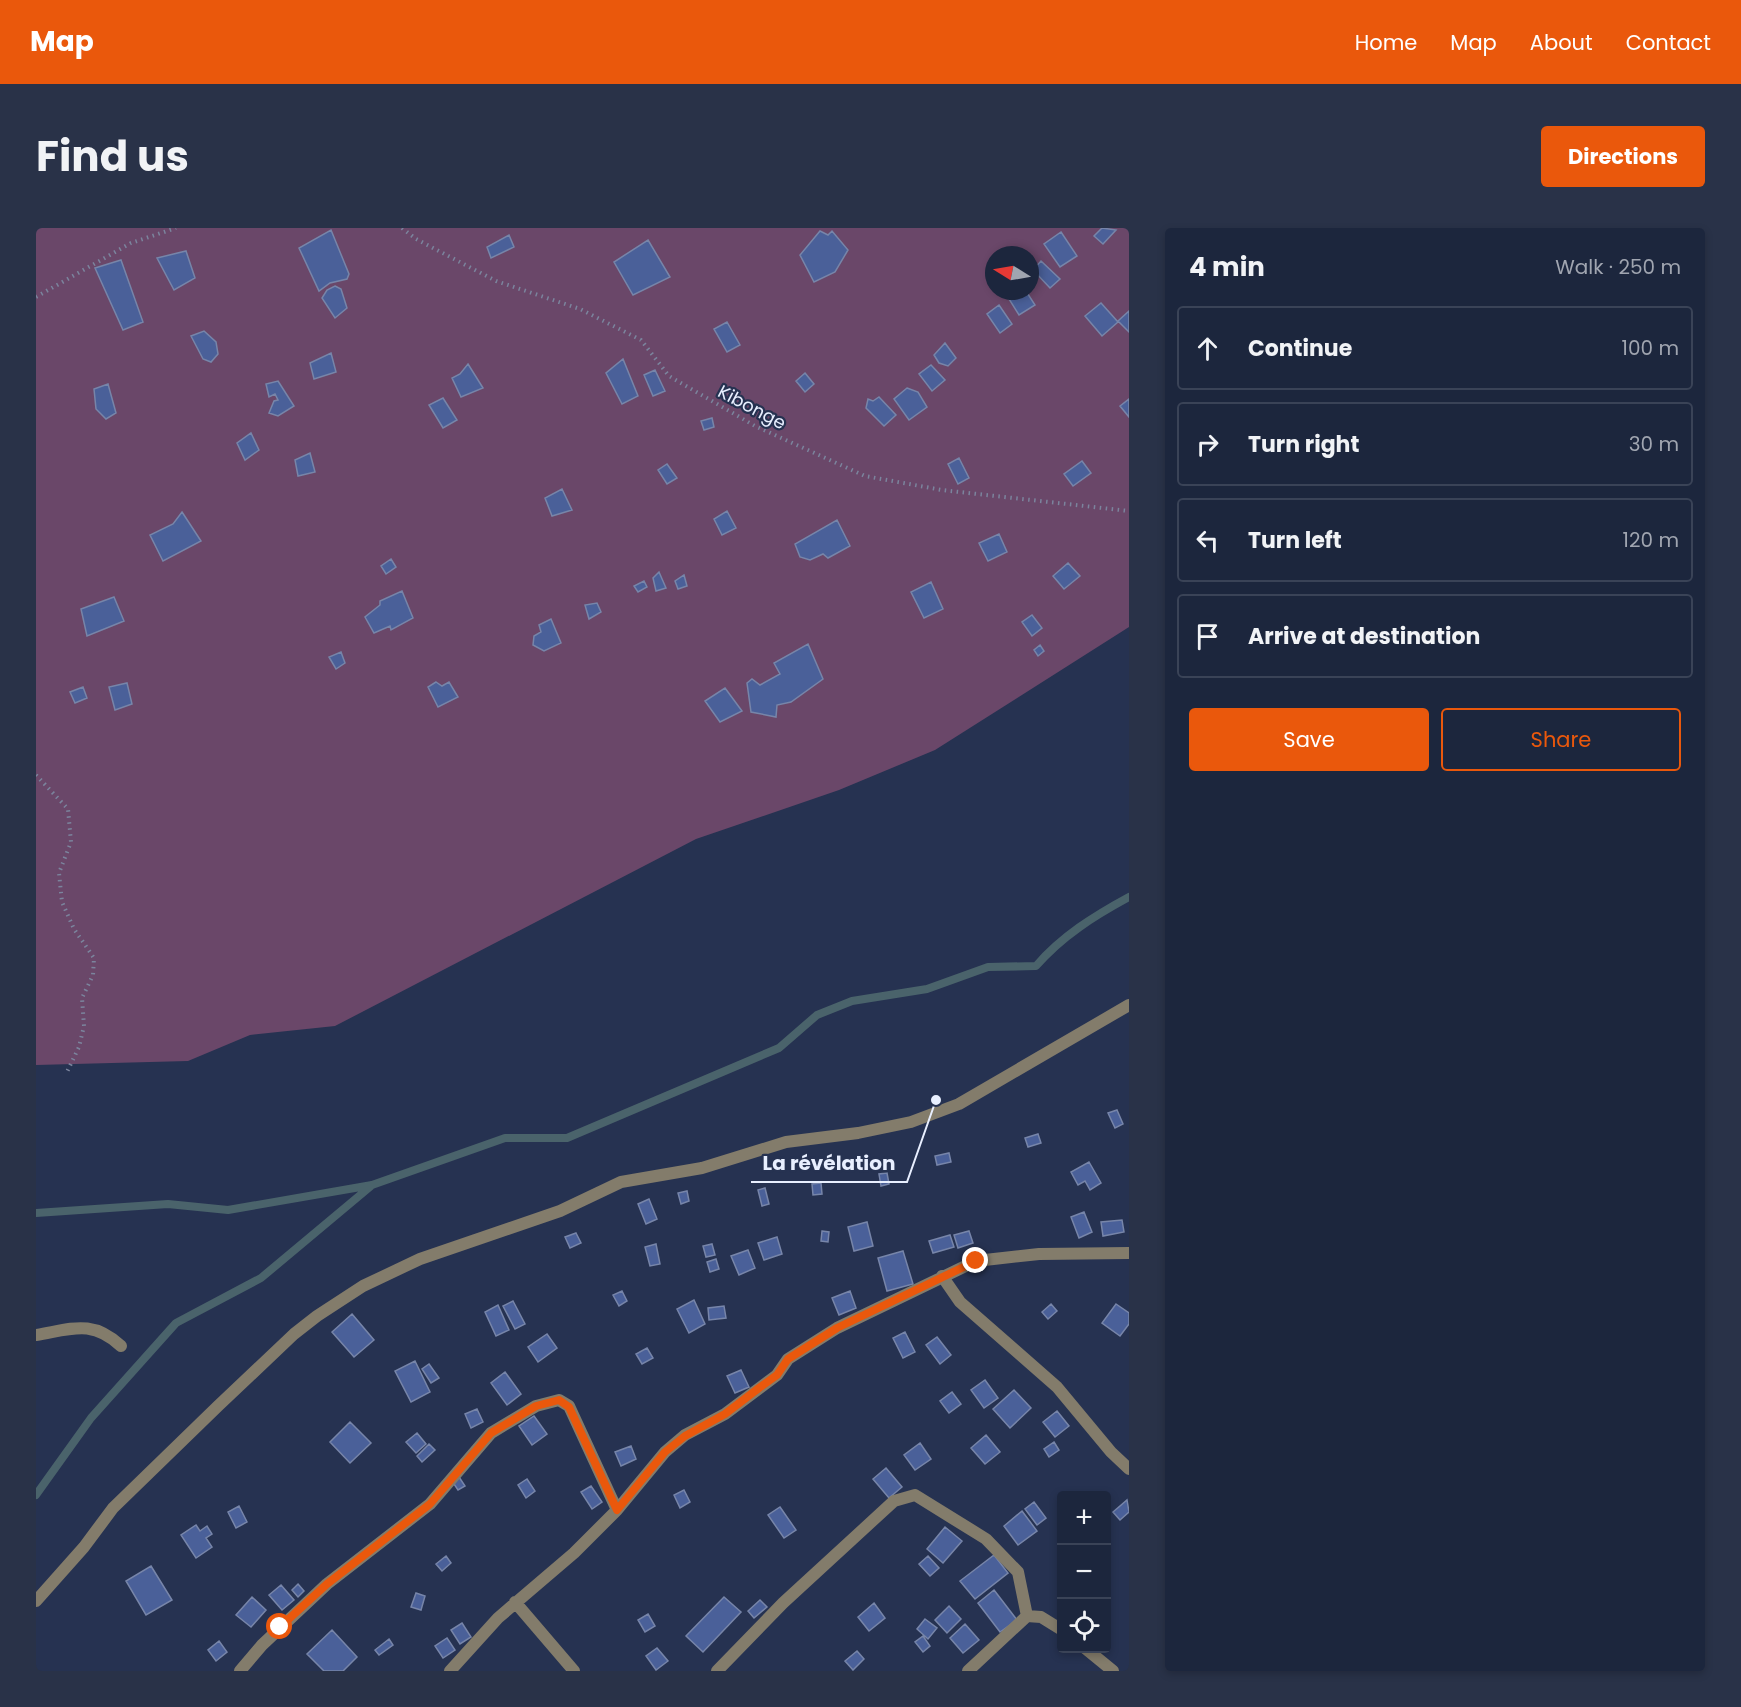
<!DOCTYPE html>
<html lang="en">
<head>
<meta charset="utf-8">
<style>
	body { margin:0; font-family:Poppins,sans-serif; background:#293248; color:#f1f3f6 }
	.controls { position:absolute; right:18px; bottom:18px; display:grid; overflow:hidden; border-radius:6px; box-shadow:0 3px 9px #0003 }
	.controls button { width:54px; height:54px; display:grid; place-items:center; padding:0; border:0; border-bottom:2px solid #3a4357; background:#1c263d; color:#f1f3f6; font:30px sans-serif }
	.compass { position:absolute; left:949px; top:18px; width:54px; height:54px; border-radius:50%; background:#1c263d; box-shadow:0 3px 9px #0003; rotate:281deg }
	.stop { position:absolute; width:18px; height:18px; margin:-14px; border:4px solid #ea580c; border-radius:50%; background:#fff }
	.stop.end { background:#ea580c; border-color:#fff; box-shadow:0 2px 6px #0008 }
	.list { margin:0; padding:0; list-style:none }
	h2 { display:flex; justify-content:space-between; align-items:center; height:78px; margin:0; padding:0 24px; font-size:26px }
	h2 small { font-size:20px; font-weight:400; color:#a0a5b0 }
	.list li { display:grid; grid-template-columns:39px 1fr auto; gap:18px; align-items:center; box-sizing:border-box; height:84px; margin:0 12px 12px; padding:0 12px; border:2px solid #3a4357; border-radius:6px }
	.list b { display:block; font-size:22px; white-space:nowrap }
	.list em { font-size:20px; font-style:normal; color:#a0a5b0 }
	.actions { display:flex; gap:12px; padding:18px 24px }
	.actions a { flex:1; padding:14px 0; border:2px solid #ea580c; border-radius:6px; text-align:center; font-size:21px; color:#ea580c }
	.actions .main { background:#ea580c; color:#fff }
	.icon { flex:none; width:33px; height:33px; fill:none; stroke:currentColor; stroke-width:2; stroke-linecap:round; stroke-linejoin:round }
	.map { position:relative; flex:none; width:1093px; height:1443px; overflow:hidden; border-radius:6px }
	header { display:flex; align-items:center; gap:36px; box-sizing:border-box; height:84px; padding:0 30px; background:#ea580c; color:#fff }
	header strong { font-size:28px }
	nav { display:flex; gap:33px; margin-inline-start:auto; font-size:21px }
	.intro { display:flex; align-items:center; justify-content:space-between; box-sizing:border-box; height:144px; padding:0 36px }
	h1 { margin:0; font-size:42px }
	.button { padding:15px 27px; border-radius:6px; background:#ea580c; color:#fff; font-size:21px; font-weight:700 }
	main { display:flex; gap:36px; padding:0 36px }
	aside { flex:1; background:#1c263d; border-radius:6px; box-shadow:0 3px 9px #0003 }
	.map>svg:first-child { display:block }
	.green { fill:#6a4769; fill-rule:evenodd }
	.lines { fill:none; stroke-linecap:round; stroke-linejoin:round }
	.stream { stroke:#4a636b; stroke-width:8 }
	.building { fill:#4a6099; stroke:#7785a9; stroke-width:1.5 }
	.path { stroke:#7b849d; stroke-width:4; stroke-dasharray:1.5 4.5; stroke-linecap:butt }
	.minor { stroke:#837c6b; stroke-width:12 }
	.route { stroke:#ea580c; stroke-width:8 }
	.labels { text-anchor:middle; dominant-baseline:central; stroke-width:4.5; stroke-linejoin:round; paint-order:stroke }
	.street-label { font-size:18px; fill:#e8efff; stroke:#263251 }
	.leader { fill:none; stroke:#e8efff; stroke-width:2 }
	.callout-dot { fill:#e8efff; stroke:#263251; stroke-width:2 }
	.callout-label { font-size:20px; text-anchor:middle; font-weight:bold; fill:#e8efff; stroke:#263251; stroke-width:4.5; stroke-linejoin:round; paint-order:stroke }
</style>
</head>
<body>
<header>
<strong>Map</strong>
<nav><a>Home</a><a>Map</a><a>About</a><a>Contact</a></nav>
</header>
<div class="intro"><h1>Find us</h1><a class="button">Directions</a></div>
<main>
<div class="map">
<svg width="1093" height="1443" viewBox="0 0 1093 1443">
	<rect width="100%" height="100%" fill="#263251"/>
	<path class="green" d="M0,0h1093v399l-194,123 -96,40 -143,49 -361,187 -85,9 -62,26 -152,4zM958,27h36v36h-36z"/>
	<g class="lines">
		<path class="stream" d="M0,985l132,-9 60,6 144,-25 133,-47h62l212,-90 38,-33 35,-14 75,-12 61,-22 48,-1c26,-30 58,-50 93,-69
			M0,1267l55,-77 85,-95 85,-45 110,-92"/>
	</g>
	<path class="building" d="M1066,0l14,2 -13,14 -9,-8z
		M295,2l18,44 -2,5 -17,4 -11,8 -20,-43z
		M784,3l8,4 4,-4 16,19 -13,22 -21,10 -14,-27z
		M1025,4l16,24 -17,11 -16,-23z
		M473,7l5,12 -23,11 -4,-11z
		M612,12l22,37 -37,18 -19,-33z
		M150,23l9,27 -21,12 -17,-32z
		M85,32l22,62 -20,8 -28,-62z
		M1005,33l19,18 -10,9 -17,-18z
		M299,58l6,3 6,19 -12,10 -13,-20 5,-8z
		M986,63h4l9,14 -16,10 -10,-16z
		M1065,75l17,19 -16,14 -17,-20z
		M963,77l13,19 -12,9 -13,-19z
		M1093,83v21l-11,-11z
		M691,94l13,23 -13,7 -13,-23z
		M168,103l12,11 2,12 -7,8 -8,-3 -12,-23z
		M909,115l11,15 -8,8 -9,-3 -5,-8z
		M295,125l5,19 -22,7 -4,-16z
		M587,131l15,37 -16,8 -16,-31z
		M432,136l15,24 -22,9 -9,-19 8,-4z
		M895,137l14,15 -13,11 -13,-17z
		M619,142l10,21 -12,5 -9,-21z
		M769,145l9,11 -9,8 -9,-11z
		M242,153l16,25 -16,10 -9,-3 5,-12 4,-1 -3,-6 -6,3 -3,-13z
		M72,156l8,29 -10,6 -10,-10 -2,-20z
		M871,160l11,4 9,15 -18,13 -15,-21z
		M843,169l17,18 -12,11 -18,-18 2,-9 5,2z
		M407,170l14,22 -14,8 -14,-23z
		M1093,171v18l-9,-11z
		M676,190l2,9 -10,3 -3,-9z
		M215,205l8,17 -14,10 -8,-17z
		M274,225l5,19 -17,4 -3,-16z
		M923,230l10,20 -11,6 -10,-20z
		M1046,233l9,12 -18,13 -9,-12z
		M631,236l10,14 -10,6 -9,-14z
		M526,261l10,21 -20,6 -7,-18z
		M691,283l9,17 -14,7 -8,-16z
		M146,284l19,29 -38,20 -13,-26 23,-11z
		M801,292l13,26 -22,12 -5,-4 -13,6 -10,-3 -5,-13z
		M963,306l8,18 -19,9 -9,-18z
		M355,331l5,8 -10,7 -5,-8z
		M1032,335l12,13 -16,13 -11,-13z
		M623,344l7,16 -10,3 -3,-13z
		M648,347l3,11 -9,3 -3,-8z
		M608,353l3,6 -9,5 -4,-6z
		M895,354l12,27 -19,9 -13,-26z
		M366,363l11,27 -22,12 -1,-4 -16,7 -9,-16 15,-12v-4z
		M78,369l10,24 -37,15 -6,-27z
		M561,375l4,9 -12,7 -4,-14z
		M996,387l10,13 -10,8 -10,-14z
		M515,391l10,24 -17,8 -11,-6 1,-9 7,-4 -2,-7z
		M772,416l15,35 -32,23 -14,3 -1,12 -25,-5 -4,-29 5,-4 8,6 20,-11 -6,-11z
		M1004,417l4,6 -6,5 -4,-6z
		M305,424l4,11 -9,6 -7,-12z
		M400,454l6,4 7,-4 9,15 -20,10 -10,-20z
		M91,455l5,21 -17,6 -6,-23z
		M47,459l4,11 -12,5 -5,-11z
		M689,460l17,23 -22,11 -15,-21z
		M1081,882l6,14 -8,4 -7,-15z
		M1002,906l3,9 -13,4 -3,-9z
		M913,925l2,9 -14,3 -2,-9z
		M1053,934l12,21 -11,7 -5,-9 -7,4 -7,-13z
		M851,945l2,11 -8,2 -2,-12z
		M785,955l1,11 -9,1 -1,-11z
		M729,960l4,16 -7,2 -4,-16z
		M651,963l2,10 -8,3 -3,-11z
		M613,971l8,20 -11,5 -8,-20z
		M1048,984l8,20 -13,6 -8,-21z
		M1086,992l2,12 -21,4 -2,-14z
		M831,994l6,24 -19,5 -6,-24z
		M786,1003l7,1 -1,10 -7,-1z
		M933,1003l4,12 -15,5 -4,-13z
		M540,1005l5,10 -11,5 -5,-11z
		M914,1007l4,12 -21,6 -4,-12z
		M741,1009l5,17 -18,6 -6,-17z
		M620,1016l4,20 -10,2 -5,-19z
		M676,1016l3,11 -9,2 -3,-11z
		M712,1022l7,18 -16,7 -8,-19z
		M867,1023l10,33 -26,7 -9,-33z
		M680,1031l3,10 -9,3 -3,-10z
		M586,1063l5,10 -8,5 -6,-11z
		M814,1063l6,17 -17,7 -7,-17z
		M658,1072l11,24 -16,9 -12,-24z
		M477,1073l12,23 -10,5 -12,-23z
		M1015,1076l6,7 -9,8 -6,-7z
		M1080,1076l13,9v11l-9,12 -18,-13z
		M462,1077l11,25 -13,6 -11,-24z
		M688,1078l2,12 -17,2 -1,-12z
		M316,1086l22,26 -20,17 -22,-25z
		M869,1104l10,20 -12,6 -10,-20z
		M511,1106l10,14 -19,14 -10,-15z
		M901,1109l14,18 -11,9 -14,-19z
		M611,1120l6,10 -11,6 -6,-10z
		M379,1133l15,31 -19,10 -16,-31z
		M393,1136l10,14 -8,5 -9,-14z
		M705,1142l8,17 -14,6 -8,-17z
		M469,1144l16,22 -14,11 -16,-22z
		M949,1152l13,18 -14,10 -13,-18z
		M978,1162l17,18 -21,20 -17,-19z
		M916,1164l9,12 -12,9 -9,-12z
		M441,1181l6,13 -12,6 -6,-14z
		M1021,1183l12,15 -14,11 -12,-15z
		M498,1188l13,18 -15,11 -13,-19z
		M314,1194l21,21 -21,20 -20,-21z
		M381,1205l9,11 -10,9 -10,-11z
		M950,1207l14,17 -15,12 -14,-16z
		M1018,1214l5,8 -10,7 -5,-8z
		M884,1215l11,16 -16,11 -11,-15z
		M393,1216l6,6 -13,12 -5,-6z
		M595,1218l5,13 -15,7 -6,-14z
		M850,1240l16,19 -13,11 -16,-19z
		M423,1249l6,9 -7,4 -6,-9z
		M491,1251l8,12 -9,7 -8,-13z
		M555,1258l11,16 -10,7 -11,-17z
		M648,1262l6,12 -10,6 -6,-13z
		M1091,1272l2,12 -9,8 -7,-8z
		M998,1274l12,16 -9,7 -12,-16z
		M203,1278l8,16 -11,6 -8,-16z
		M744,1279l16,23 -12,8 -16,-23z
		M986,1283l15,20 -19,14 -14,-19z
		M160,1297l4,6 7,-5 5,8 -6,4 6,9 -16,11 -15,-23z
		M909,1299l17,14 -19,22 -16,-14z
		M958,1327l14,18 -33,26 -15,-18z
		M410,1328l5,7 -9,8 -6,-7z
		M892,1328l11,12 -9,8 -11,-12z
		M115,1338l21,34 -26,15 -20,-34z
		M262,1356l6,7 -6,6 -6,-7z
		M245,1357l13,15 -12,10 -13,-15z
		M958,1362l23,30 -17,12 -22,-29z
		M380,1365l9,3 -4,14 -10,-3z
		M216,1369l14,13 -15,17 -15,-12z
		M688,1369l17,15 -38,40 -17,-16z
		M724,1372l7,7 -13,11 -6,-7z
		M838,1375l11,15 -16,13 -11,-14z
		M913,1378l12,13 -14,14 -12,-13z
		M612,1386l7,12 -10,6 -7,-12z
		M889,1391l12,9 -9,11 -11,-10z
		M426,1395l9,14 -11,7 -9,-14z
		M929,1396l14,16 -16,13 -13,-15z
		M296,1402l25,27 -14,14h-19l-17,-17z
		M887,1408l7,10 -7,6 -8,-10z
		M411,1410l8,12 -12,8 -8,-12z
		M353,1411l4,6 -14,10 -4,-5z
		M183,1413l8,11 -11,9 -8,-11z
		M621,1420l11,13 -12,9 -10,-14z
		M821,1423l7,8 -11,11 -8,-9z"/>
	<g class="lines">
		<path class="path" d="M366,0l14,11 80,42 84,28 61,31 28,36 86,50 110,50 77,14 187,21
			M0,69l95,-54 45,-15
			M0,547l32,34 3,33 -12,31 3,29 12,27 20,29 -1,17 -11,23 2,28 -5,21 -13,27"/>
		<path class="minor" d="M906,1048l18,26 97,85 54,65 18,17
			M0,1107c36,-6 56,-16 85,11
			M0,1373l48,-54 29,-39 105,-102 76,-72 23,-18 46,-30 57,-27 140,-48 61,-29 81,-14 84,-26 72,-9 53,-11 48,-18 170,-99
			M479,1374l59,69
			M1049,1420l28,23
			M204,1443l22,-26 65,-61 103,-80 61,-71 45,-27 23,-6 10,6 48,104
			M414,1443l48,-53 76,-65 43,-43 48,-58 20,-17 40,-21 52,-39 11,-16 49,-31 139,-67 63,-7 90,-1
			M681,1443l66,-68 111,-102 21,-6 71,44 32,33 9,44 14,1 21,13
			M932,1443l59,-55"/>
	</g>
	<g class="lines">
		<path class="route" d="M244,1399l47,-43 103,-80 61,-71 45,-27 23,-6 10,7 48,103 48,-58 20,-16 40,-22 34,-26 18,-13 11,-16 49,-31 139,-67"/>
	</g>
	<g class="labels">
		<g class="street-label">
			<text transform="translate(716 179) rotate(28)">Kibonge</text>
		</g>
	</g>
	<path class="leader" d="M900 872L871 954H715"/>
	<circle class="callout-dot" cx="900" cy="872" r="6"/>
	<g class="callout-label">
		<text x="793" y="942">La révélation</text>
	</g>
</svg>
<div class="controls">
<button>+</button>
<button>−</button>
<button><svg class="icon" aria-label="locate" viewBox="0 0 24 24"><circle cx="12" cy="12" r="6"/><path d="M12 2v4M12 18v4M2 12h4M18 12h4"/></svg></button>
</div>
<svg class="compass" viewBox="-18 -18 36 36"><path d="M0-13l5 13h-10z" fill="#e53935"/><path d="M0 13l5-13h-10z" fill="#a0a5b0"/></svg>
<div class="stop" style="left:244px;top:1399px"></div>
<div class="stop end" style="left:940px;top:1033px"></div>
</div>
<aside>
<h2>4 min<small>Walk · 250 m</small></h2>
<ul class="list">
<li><svg class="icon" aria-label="ahead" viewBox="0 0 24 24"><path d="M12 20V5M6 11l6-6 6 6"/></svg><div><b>Continue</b></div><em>100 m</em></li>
<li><svg class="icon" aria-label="right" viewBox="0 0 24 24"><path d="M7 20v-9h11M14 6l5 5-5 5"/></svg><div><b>Turn right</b></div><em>30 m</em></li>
<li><svg class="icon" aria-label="left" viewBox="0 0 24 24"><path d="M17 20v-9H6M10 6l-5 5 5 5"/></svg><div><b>Turn left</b></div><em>120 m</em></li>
<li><svg class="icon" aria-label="arrive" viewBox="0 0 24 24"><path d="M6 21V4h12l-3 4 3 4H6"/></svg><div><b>Arrive at destination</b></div></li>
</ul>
<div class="actions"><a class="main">Save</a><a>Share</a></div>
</aside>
</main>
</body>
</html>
